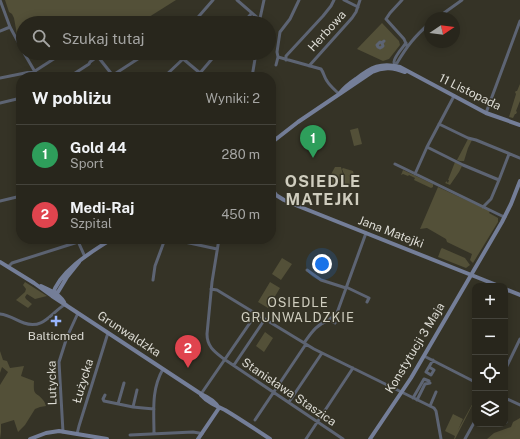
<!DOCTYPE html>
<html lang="pl">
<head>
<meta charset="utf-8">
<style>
	body { margin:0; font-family:"Public Sans",sans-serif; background:#343229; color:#f1f3f6 }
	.controls { position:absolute; right:12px; bottom:12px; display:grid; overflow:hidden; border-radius:8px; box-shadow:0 2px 10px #0003 }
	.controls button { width:36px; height:36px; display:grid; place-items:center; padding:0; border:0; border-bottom:1px solid #44433b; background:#28261c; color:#f1f3f6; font:20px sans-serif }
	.compass { position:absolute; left:424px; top:12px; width:36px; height:36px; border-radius:50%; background:#28261c; box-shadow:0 2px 10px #0003; rotate:77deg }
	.you { position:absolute; left:322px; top:264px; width:14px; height:14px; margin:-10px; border:3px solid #fff; border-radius:50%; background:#1a73e8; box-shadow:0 0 0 6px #1a73e833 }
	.badge { display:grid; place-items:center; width:26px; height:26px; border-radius:50%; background:#98b6fd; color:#fff; font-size:13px; font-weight:700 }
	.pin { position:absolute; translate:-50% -33px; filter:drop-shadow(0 1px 2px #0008) }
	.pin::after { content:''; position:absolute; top:21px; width:14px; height:12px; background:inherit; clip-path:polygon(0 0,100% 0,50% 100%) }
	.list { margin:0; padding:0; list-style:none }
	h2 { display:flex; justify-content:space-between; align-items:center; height:52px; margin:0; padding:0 16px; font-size:17px }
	h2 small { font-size:13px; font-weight:400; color:#a5a5a3 }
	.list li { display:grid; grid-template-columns:26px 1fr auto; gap:12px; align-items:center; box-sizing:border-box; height:60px; padding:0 16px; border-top:1px solid #44433b }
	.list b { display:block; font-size:15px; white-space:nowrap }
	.list p { margin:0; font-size:13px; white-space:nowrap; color:#a5a5a3 }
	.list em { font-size:13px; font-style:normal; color:#a5a5a3 }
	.icon { flex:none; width:22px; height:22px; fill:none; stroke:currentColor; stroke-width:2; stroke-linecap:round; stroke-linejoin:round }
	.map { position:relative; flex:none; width:520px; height:439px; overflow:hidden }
	.search { position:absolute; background:#28261c; box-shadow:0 2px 10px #0003; left:16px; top:16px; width:260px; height:44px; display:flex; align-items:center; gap:10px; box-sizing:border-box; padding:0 14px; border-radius:22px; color:#a5a5a3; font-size:15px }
	.panel { position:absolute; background:#28261c; box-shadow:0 2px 10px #0003; left:16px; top:72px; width:260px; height:172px; border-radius:16px }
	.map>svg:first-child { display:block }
	.green { fill:#535038 }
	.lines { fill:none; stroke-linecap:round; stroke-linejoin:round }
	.street { stroke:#5d6473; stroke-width:3 }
	.secondary { stroke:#747e98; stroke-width:4 }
	.poi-dot { fill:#98b6fd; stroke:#353326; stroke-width:1.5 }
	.labels { text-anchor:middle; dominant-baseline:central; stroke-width:3; stroke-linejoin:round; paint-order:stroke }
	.street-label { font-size:12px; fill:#dcdbd4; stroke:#353326 }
	.poi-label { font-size:12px; fill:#dcdbd4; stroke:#353326 }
	.neighbourhood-label { font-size:13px; letter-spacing:1px; fill:#cfcdbe; stroke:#353326 }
	.district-label { font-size:16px; font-weight:bold; letter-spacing:1px; fill:#cfcdbe; stroke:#353326 }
</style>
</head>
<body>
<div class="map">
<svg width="520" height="439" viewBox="0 0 520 439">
	<rect width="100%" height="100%" fill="#353326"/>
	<path class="green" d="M5,0h171l-27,17 -1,-1 -12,7h-113v21l-6,-9 -3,-17 -2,-4 -3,-2z
		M382,23l17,18 1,4 -11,14 -6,2 -26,-12z
		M520,84v17l-4,10 1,1 -1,2h-1l-2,4 -4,-1 7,-23 -1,-2 1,-1h1z
		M358,128l4,16 -8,2 -4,-16z
		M468,139l4,1 -4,8 -4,13h-4l-3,-1z
		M455,162l7,4 -3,6 -9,13 -5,-2 2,-2v1l1,1 1,-3h-1z
		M335,167h6l2,8 1,-1 -2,-5 1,-1 10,3 2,8h2l2,10 -13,-17 9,12 -1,1 -12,3 -2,-6 -9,2 -1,-5 -1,-1z
		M403,170l30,14v3l-2,1 -17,-8 1,-2 -6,-3 -1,1 -5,-2 -2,1z
		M438,187l52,24 -1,2 9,5v4l-25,41 -3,-3 2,-6 -25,-12 -1,-3 -19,-11 -7,1z
		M442,248l23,10 5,7 -4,3 -28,-11 3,-8z
		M282,258l10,6 -11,16 -9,-6z
		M25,282l22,14 -12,3 -8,-5 -2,3 1,2 6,5 -4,4 -12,-8 9,-8 1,-3 -3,-4z
		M270,282l10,6 -12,20 -10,-6z
		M265,332l8,6 -9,14 -8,-6z
		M0,351l3,9 4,1 3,7 14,-2 -3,10 13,5c-1,16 2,10 9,19 2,2 2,4 3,6l-6,1 -5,2 -10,16 -7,7 -4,-12 -13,4v8l-1,7v-54l8,-13 -6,-5 -2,6z
		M474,401v1l-19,37h-1l1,-3 -10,-5 8,-17 10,5 -5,11z
		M520,418v21h-33l7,-6 17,-6 2,-5z"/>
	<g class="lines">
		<path class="street" d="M0,0l10,27 13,24
			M237,0l23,20
			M344,0l14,7
			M402,0l-12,13 -4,6 18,20 3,7
			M437,18l25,-18
			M139,23l8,-5 4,5
			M193,23l20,-23
			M243,23l8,-9
			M259,23l5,-23
			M0,31l10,-4
			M382,43l-2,-1 -3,3 1,2 2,1 2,-1 1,-1 -1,-3 2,-2
			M24,53l14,24
			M95,53l19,24
			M176,53l24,20 3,4
			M278,57l43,12c3,4 3,8 6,12 3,5 8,9 12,13
			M286,60v-4l37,-40 8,-10 3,-6
			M276,65l2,-8 -1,-5 3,-20 10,-13 9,-19
			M395,65l2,-2c10,-17 18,-27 33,-40
			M395,65c0,-1 -1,-2 -1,-3 0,-5 9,-15 12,-19
			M309,66l43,-48 4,-6 4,-12
			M200,73l17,-20
			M69,77l20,-13 1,-2 8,-6
			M110,77l37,-24
			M164,77l19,-18
			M252,77l4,-24
			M0,78l35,-7 28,-18
			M0,103l21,-5
			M486,113l34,-92
			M439,124l29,14 8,2 44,18
			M427,147l36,18 36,15 10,-26
			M395,164l107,52 3,1
			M415,174l12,-27 27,-51
			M0,201l21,-5
			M483,207l8,-8 8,-19
			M77,239l8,18
			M171,239l46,10
			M219,239l-7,43 -5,52c0,13 8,18 17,25l119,80
			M8,267l4,-4 66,-21
			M307,270l14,10 25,8
			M153,280l2,-14 10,-27
			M346,287l23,11 -2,4
			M211,289l6,1 97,59 120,59 2,3 5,28
			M0,314c9,1 16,6 24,9 20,7 27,-11 42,-19
			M335,323l-6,-3 8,-7 29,-80
			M304,343c8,-11 12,-18 25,-23
			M424,356l51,26
			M234,365l31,-46
			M429,367l5,3 -3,5 -5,-3 7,-12
			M505,370l15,-31
			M201,394l55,-80
			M105,395l-2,4 1,2 29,6 4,-17
			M413,398l11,-19 5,2
			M505,398l15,7
			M417,400l8,-16 5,-1
			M289,402l33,-49
			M118,404l6,-21
			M430,406l6,-14
			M133,407l10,1 11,1
			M255,420l51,-76
			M505,422h1
			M63,432l-4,-70 8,-25 11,-24
			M77,434l2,-8 28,-90 1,-3
			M154,434c0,-23 -3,-44 9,-65
			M130,435l63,-3 6,1 3,1
			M306,439l47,-71
			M465,439l10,-18"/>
		<path class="secondary" d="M339,94c5,-6 11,-11 17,-15 15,-12 25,-17 44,-12l86,46 34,12
			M271,143l27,-21 74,-50c12,-6 22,-4 33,0
			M271,188l5,7
			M271,192l13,8 14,6 201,80
			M0,262l34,21 18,13 149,98c7,3 14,7 18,14
			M41,286c9,4 18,8 23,16
			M505,289l15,6
			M52,296c7,-25 39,-44 60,-57
			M52,296l6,-4 9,-15 12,-15
			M201,395c6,7 15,11 24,15 15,9 30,19 45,29
			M30,439l16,-6 13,-2 48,8
			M198,439l21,-31
			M370,439l41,-61 91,-156 9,-18 9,-23"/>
	</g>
	<path class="poi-dot" d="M54 315h4v4h4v4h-4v4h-4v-4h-4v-4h4z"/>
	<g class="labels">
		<g class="street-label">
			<text transform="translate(327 31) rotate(-48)">Herbowa</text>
			<text transform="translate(470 92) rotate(26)">11 Listopada</text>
			<text transform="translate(391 232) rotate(21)">Jana Matejki</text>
			<text transform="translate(129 334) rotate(33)">Grunwaldzka</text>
			<text transform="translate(415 348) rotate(-59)">Konstytucji 3 Maja</text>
			<text transform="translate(83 381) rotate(-73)">Łużycka</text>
			<text transform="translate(52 383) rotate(-91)">Lutycka</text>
			<text transform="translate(289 392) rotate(34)">Stanisława Staszica</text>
		</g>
		<g class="poi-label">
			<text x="56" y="336">Balticmed</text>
		</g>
		<g class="neighbourhood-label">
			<text x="298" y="302">OSIEDLE<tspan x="298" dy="15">GRUNWALDZKIE</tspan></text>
		</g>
		<g class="district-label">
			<text x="323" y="181">OSIEDLE<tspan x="323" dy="18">MATEJKI</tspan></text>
		</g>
	</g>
</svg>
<div class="controls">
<button>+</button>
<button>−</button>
<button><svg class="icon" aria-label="locate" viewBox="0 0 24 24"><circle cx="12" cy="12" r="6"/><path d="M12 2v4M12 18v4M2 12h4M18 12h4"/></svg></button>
<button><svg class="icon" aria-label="layers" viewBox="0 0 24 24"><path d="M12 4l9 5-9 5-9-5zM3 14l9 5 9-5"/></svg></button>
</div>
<svg class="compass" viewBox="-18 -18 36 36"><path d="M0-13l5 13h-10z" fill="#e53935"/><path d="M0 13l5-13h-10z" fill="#a5a5a3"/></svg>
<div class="you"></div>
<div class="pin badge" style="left:313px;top:158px;background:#2e9e5b">1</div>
<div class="pin badge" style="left:188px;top:368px;background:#e0444e">2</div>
<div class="search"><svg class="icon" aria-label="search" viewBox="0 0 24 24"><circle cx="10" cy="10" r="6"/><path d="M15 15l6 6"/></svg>Szukaj tutaj</div>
<section class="panel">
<h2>W pobliżu<small>Wyniki: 2</small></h2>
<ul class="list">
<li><span class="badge" style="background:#2e9e5b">1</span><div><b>Gold 44</b><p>Sport</p></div><em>280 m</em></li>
<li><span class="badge" style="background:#e0444e">2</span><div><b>Medi-Raj</b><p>Szpital</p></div><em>450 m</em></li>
</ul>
</section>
</div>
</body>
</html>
